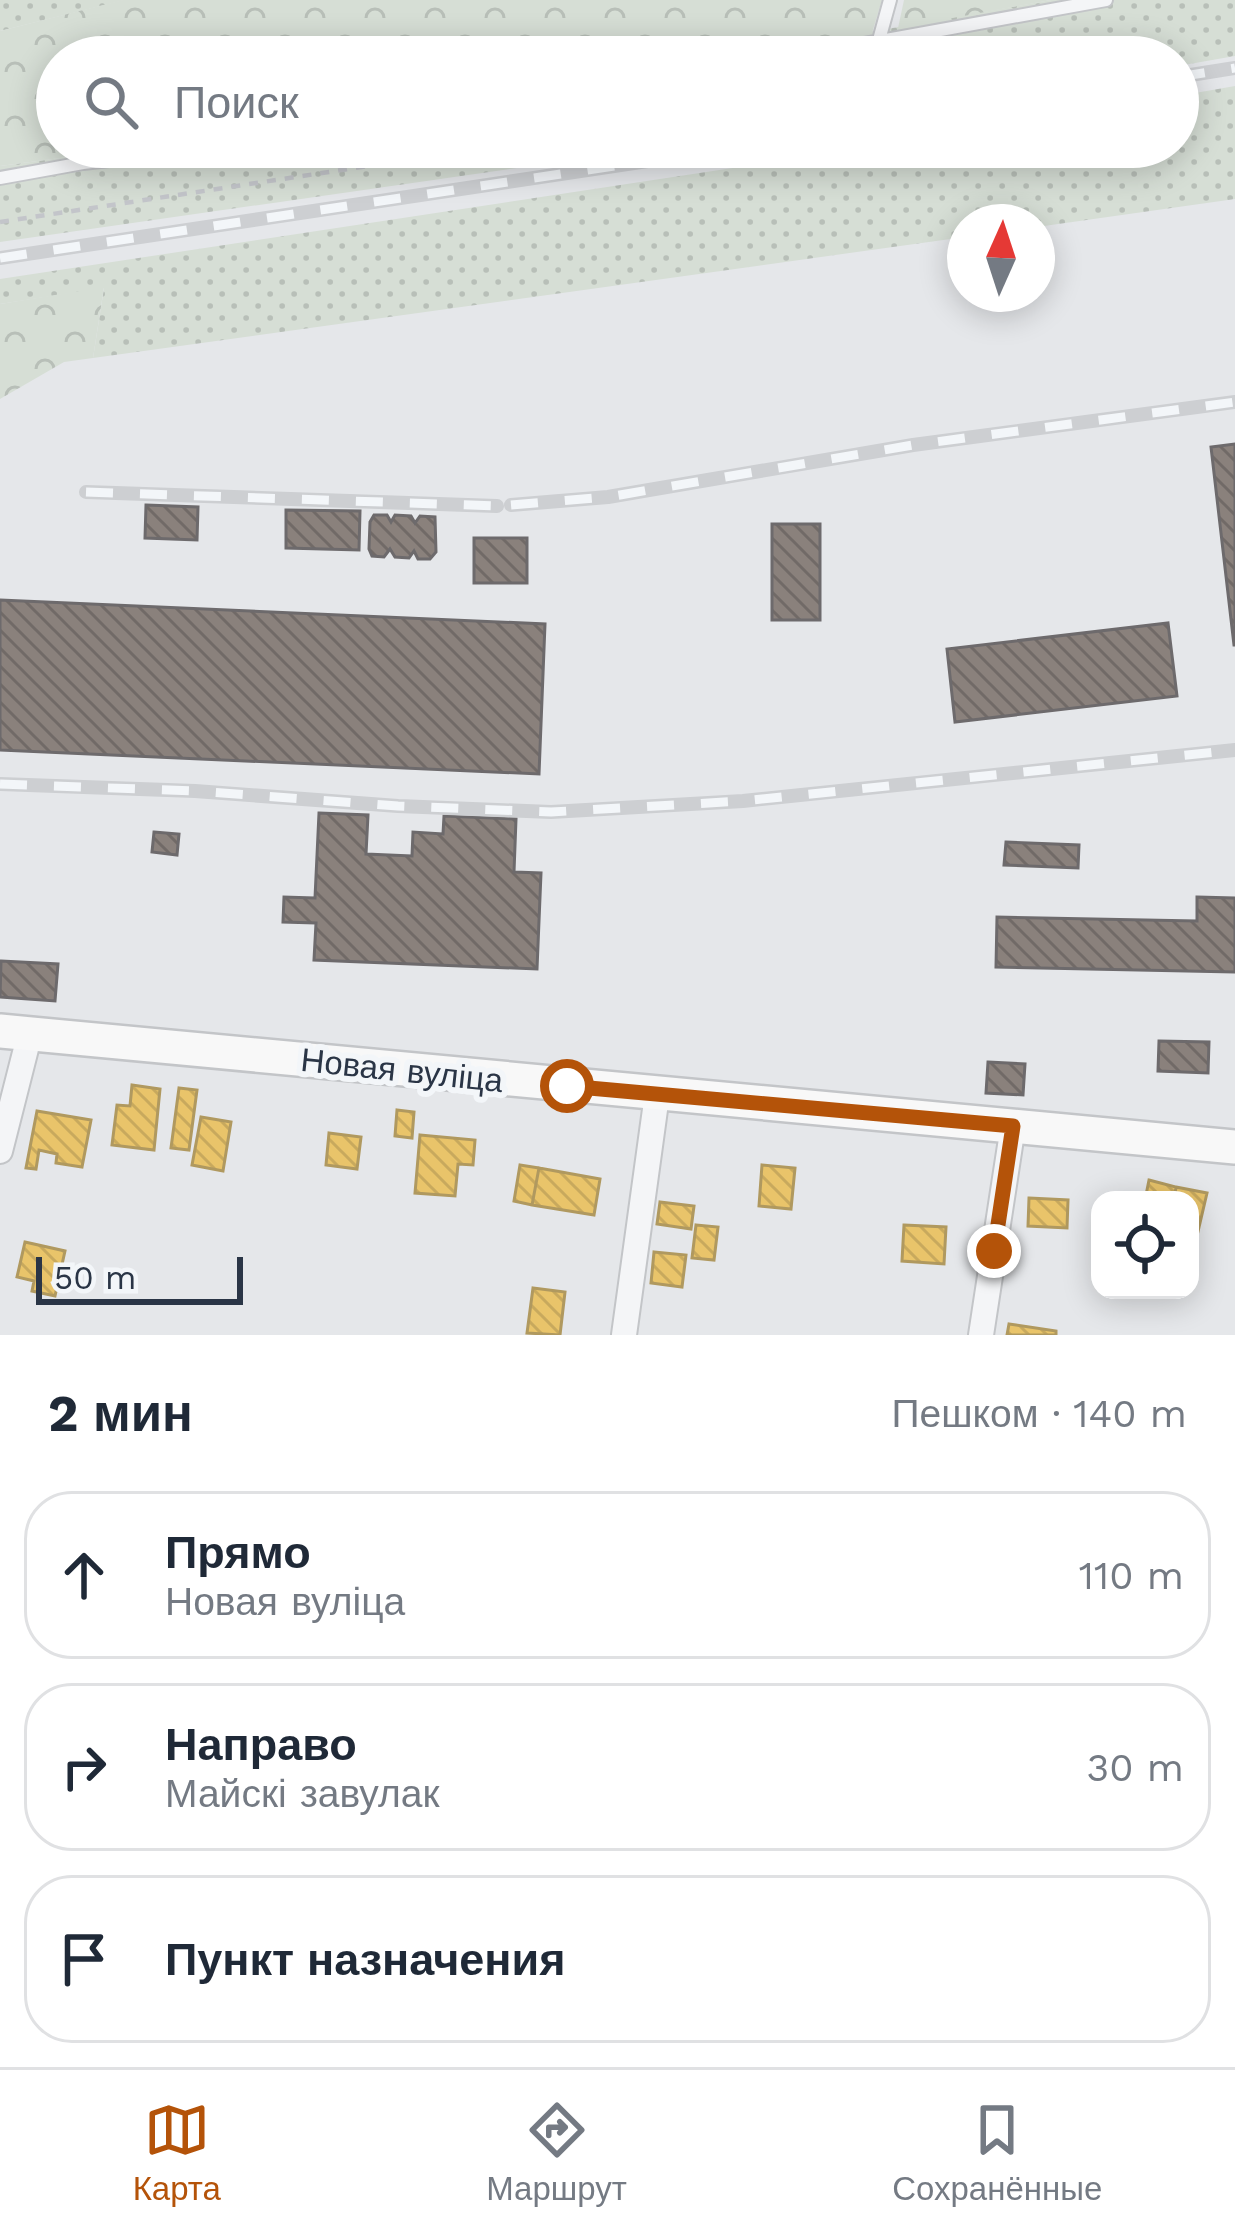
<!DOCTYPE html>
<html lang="ru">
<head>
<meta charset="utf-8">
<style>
	body { margin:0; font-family:"Work Sans",sans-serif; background:#f2f2f3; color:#1f2937 }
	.controls { position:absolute; right:36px; bottom:36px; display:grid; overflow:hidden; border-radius:24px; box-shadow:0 6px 30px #0003 }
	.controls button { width:108px; height:108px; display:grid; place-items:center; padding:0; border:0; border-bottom:3px solid #e0e1e3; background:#fff; color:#1f2937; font:60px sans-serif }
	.compass { position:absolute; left:947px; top:204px; width:108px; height:108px; border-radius:50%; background:#fff; box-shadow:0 6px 30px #0003; rotate:3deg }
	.scale { position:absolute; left:36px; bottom:30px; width:207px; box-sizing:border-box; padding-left:12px; border:6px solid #2a3546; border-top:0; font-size:33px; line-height:42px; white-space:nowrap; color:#2a3546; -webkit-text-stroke:9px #f3f6f9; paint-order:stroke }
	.stop { position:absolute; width:36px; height:36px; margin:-27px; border:9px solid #b45309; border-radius:50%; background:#fff }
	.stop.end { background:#b45309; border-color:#fff; box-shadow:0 3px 12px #0008 }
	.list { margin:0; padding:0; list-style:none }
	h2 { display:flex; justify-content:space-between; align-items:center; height:156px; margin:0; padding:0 48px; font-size:51px }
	h2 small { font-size:39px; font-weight:400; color:#747a83 }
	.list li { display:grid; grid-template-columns:78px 1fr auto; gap:36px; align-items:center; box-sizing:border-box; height:168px; margin:0 24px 24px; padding:0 24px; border:3px solid #e0e1e3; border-radius:48px }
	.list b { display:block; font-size:45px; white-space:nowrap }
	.list p { margin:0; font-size:39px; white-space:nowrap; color:#747a83 }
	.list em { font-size:39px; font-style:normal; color:#747a83 }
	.icon { flex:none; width:66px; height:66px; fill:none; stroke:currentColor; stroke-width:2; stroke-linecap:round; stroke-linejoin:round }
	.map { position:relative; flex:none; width:1235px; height:1335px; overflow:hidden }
	.search { position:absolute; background:#fff; box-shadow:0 6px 30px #0003; left:36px; right:36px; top:36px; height:132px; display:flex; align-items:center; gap:30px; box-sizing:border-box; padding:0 42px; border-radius:66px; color:#747a83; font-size:45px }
	.sheet { height:732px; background:#fff }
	nav { display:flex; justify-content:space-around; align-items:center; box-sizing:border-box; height:168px; border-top:3px solid #e0e1e3; background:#fff; font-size:33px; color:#747a83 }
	nav a { display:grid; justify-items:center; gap:6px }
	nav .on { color:#b45309 }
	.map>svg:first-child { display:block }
	.grass { fill:url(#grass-dots) }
	.forest { fill:url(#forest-crowns) }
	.homes { fill:url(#homes-back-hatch); stroke:#b0995f; stroke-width:3 }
	.industry { fill:url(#industry-back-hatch); stroke:#6d6a6c; stroke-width:3 }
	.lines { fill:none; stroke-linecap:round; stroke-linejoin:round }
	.lane-casing { stroke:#c3c5c8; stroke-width:16 }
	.street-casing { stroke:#c3c5c8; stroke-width:28 }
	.secondary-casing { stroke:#c3c5c8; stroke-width:38 }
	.path { stroke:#c3c5ca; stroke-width:4.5; stroke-dasharray:9 9; stroke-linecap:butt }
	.lane { stroke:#f4f5f7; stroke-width:12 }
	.street { stroke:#f4f5f7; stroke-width:24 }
	.secondary { stroke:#f8f8f8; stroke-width:33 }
	.rail-casing { stroke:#cdcfd2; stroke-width:14 }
	.rail { stroke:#f3f6f9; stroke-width:9; stroke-dasharray:27; stroke-linecap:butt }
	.route { stroke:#b45309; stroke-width:15 }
	.labels { text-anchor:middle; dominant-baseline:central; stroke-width:12; stroke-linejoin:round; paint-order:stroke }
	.street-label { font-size:33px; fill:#2a3546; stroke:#f3f6f9 }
</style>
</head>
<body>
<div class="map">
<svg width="1235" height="1335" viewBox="0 0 1235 1335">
	<defs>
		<pattern id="grass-dots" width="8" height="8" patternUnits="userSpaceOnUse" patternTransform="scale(3)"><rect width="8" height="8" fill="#d6ded5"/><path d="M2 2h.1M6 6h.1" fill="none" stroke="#b8bfb8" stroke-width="1.8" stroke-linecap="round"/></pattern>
		<pattern id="forest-crowns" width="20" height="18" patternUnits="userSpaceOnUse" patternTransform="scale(3)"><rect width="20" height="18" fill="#d6ded5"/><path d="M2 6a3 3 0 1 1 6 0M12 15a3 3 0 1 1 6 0" fill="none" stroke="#b8bfb8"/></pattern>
		<pattern id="homes-back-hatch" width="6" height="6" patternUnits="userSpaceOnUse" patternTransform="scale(3)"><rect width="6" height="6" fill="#e9c46a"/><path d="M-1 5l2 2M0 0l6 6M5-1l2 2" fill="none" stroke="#c8a95d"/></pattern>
		<pattern id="industry-back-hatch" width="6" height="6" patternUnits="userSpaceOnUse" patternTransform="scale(3)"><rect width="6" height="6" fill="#8a817c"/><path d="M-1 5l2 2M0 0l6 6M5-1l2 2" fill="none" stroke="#716a67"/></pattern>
	</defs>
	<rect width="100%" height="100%" fill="#e5e7ea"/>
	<path class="grass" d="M0,0h125l-125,31z
		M1051,0h184v56l-57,10v-9h-448z
		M1235,86v113l-198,28v-5h-72v15l-872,121 11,-70 -104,16v-25l871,-132h307v-51z
		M143,147h521l-664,95v-76z"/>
	<path class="forest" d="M123,0h759l-10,33 -142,24h-673v90h86l-143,19v-135z
		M904,0h147l-153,28z
		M104,287l-11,71 -29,4 -64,37v-95z"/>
	<path class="homes" d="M132,1085l28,4 -6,61 -42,-5 5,-40 13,1z
		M179,1088l18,2 -8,60 -18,-2z
		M397,1110l17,2 -2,26 -17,-2z
		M37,1111l54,9 -9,47 -26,-4 1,-9 -18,-4 -3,19 -10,-1z
		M201,1117l30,5 -8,49 -31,-6z
		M329,1133l32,4 -4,32 -31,-4z
		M420,1135l55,5 -2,25 -15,-1 -3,32 -40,-3z
		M520,1165l19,3 -7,37 -18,-4z
		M762,1165l33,3 -4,41 -32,-3z
		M539,1168l61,11 -6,36 -62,-10z
		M1149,1180l27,7 -2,13h-29z
		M1176,1187l31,6 -11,47 -6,-1v-39h-16z
		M1029,1198l39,2 -1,28 -39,-2z
		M660,1202l34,4 -3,23 -34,-5z
		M696,1225l22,2 -4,33 -22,-2z
		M904,1225l42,2 -2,37 -42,-3z
		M25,1242l40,9 -10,45 -23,-5 2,-10 -17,-4z
		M654,1252l32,3 -4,32 -31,-4z
		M533,1288l32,4 -5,43 -33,-2z
		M1009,1324l47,7v4h-49z"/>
	<path class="industry" d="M1235,444v201h-1l-23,-198z
		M146,505l52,2 -1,33 -52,-2z
		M286,510l74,1 -1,39 -73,-2z
		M374,515h13l4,7 4,-7 16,1 4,7 5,-7 15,1 1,35 -6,7h-12l-4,-8 -5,7 -14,-1 -5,-8 -6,8 -12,-1 -3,-7 1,-27z
		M772,524h48v96h-48z
		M474,538h53v45h-53z
		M0,600l545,24 -6,150 -539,-24z
		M1168,623l9,73 -222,26 -8,-73z
		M319,813l49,2 -2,39 46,2 1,-24 30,2 1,-18 72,3 -2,53 27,1 -4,96 -223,-9 2,-37 -33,-1 1,-25 31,1z
		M154,832l25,2 -2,21 -25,-3z
		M1006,842l73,3 -1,23 -74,-3z
		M1197,897l38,1v74l-239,-5 1,-50 200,4z
		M1,961l57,3 -3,37 -55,-4z
		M1159,1041l50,1 -1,31 -50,-2z
		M988,1062l37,2 -2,31 -37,-2z"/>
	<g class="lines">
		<g class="lane-casing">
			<path id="lane" d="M879,40l11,-40
				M792,57l314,-57
				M0,178l83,-15 138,-16"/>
		</g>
		<g class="street-casing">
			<path id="street" d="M0,1151l30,-118
				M624,1335l33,-240
				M981,1335l32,-209"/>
		</g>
		<g class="secondary-casing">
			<path id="secondary" d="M0,1031l1235,116"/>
		</g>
		<path class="path" d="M0,222l493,-75"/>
		<use href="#lane" class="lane"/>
		<use href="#street" class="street"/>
		<use href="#secondary" class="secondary"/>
		<g class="rail-casing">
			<path id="rail" d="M1178,77l57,-9
				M0,258l741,-111
				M86,492l411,14
				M511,505l97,-8 305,-52 322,-43
				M0,784l195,7 203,15 153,6 192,-11 492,-51"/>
		</g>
		<use href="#rail" class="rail"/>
	</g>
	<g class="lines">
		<path class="route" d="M567,1086l446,40 -19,125"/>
	</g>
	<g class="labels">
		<g class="street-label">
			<text transform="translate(402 1070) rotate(6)">Новая вуліца</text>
		</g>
	</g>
</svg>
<div class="controls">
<button><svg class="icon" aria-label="locate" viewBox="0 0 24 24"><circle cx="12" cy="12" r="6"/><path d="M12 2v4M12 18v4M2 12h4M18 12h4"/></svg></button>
</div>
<svg class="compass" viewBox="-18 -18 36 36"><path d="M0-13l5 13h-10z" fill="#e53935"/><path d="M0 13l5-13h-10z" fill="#747a83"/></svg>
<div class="scale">50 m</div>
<div class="stop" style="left:567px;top:1086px"></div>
<div class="stop end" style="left:994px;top:1251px"></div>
<div class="search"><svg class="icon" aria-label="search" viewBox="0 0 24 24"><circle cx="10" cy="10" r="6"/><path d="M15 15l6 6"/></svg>Поиск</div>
</div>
<section class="sheet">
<h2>2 мин<small>Пешком · 140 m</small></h2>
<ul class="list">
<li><svg class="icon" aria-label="ahead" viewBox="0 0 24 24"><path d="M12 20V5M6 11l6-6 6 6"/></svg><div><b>Прямо</b><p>Новая вуліца</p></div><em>110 m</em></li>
<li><svg class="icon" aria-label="right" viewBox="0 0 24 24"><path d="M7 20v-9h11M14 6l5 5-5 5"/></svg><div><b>Направо</b><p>Майскі завулак</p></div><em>30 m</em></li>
<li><svg class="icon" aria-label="arrive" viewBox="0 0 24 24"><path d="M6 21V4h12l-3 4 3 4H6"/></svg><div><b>Пункт назначения</b></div></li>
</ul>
</section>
<nav>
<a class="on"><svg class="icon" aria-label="map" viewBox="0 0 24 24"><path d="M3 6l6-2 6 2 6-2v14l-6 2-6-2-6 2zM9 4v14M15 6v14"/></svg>Карта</a>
<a><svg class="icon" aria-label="directions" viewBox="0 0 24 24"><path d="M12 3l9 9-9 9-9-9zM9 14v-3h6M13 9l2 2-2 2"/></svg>Маршрут</a>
<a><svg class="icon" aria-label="saved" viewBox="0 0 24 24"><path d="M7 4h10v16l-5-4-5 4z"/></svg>Сохранённые</a>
</nav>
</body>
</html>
